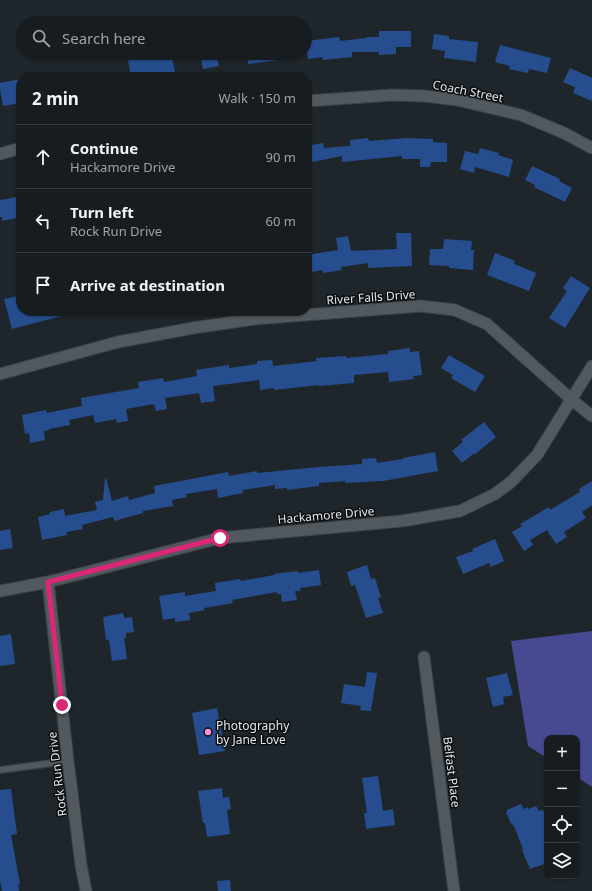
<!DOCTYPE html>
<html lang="en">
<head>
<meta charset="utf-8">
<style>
	body { margin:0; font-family:"Noto Sans",sans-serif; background:#24292d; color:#f1f3f6 }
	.controls { position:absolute; right:12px; bottom:12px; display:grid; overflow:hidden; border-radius:8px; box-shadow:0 1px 3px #0004 }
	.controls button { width:36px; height:36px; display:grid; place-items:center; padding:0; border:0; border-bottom:1px solid #363a3e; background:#171c20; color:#f1f3f6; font:20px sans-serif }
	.stop { position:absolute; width:12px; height:12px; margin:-9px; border:3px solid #db2777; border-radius:50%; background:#fff }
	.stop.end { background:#db2777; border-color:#fff; box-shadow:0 1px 4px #0008 }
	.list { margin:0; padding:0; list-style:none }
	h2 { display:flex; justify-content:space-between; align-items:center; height:52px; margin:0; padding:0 16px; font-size:17px }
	h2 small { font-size:13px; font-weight:400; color:#9ea1a5 }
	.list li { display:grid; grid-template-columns:26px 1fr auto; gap:12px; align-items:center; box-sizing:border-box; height:64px; padding:0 16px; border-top:1px solid #363a3e }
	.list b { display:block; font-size:15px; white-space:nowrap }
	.list p { margin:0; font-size:13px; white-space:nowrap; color:#9ea1a5 }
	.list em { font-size:13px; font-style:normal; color:#9ea1a5 }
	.icon { flex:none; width:22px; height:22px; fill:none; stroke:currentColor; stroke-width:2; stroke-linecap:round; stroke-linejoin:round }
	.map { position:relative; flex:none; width:592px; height:891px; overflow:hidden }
	.search { position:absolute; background:#171c20; box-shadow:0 1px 3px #0004; left:16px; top:16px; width:296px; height:44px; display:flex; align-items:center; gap:10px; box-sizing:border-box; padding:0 14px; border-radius:22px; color:#9ea1a5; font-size:15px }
	.panel { position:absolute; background:#171c20; box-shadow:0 1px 3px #0004; left:16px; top:72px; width:296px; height:244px; border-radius:16px }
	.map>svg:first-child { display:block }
	.forest { fill:#474991 }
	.building { fill:#264e8f }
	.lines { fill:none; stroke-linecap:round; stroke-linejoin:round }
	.lane-casing { stroke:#3d4347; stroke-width:8 }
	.street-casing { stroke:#3d4347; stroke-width:13 }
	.lane { stroke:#51595f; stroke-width:5.5 }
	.street { stroke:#51595f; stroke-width:11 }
	.route { stroke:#db2777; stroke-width:5 }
	.poi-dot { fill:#f491d5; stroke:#0b0e11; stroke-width:1.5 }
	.labels { text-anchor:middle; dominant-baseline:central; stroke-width:3; stroke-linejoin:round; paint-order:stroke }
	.street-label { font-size:12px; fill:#e2e7ea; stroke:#0b0e11 }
	.poi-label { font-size:12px; fill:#e2e7ea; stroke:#0b0e11; text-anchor:start }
</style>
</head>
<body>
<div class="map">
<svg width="592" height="891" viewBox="0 0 592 891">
	<rect width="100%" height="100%" fill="#1f262b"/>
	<path class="forest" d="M592,631v156l-15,-10v-39h-30v20l-19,-12 -17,-105z"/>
	<path class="building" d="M379,31h32v16h-15v7l-17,1v-3h-27v5l-29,3 -1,-3 -14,2 -2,-18 33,-4 1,4 27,-3v-1h12z
		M434,34l15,2v3l29,3 -2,20 -32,-4 1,-7 -13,-2z
		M500,45l51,13 -4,15 -18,-4 -1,4 -19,-4 1,-3 -15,-4z
		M158,53h13l4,19 -29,5h-15l-3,-17 31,-6z
		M200,53h16l3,13 -16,3z
		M247,53h32v7l-31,4z
		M570,68l22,10v23l-19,-8 2,-6 -12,-5z
		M21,79v24l-18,3 -3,-17v-6z
		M368,138l1,3 38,-3 26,1v3l14,1v19h-16l-1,5h-10v-8h-18v-3l-60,6v-6l-35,7v-17l16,-3 1,5 26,-2v-6z
		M480,148l19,5 -1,2 15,5 -4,17 -34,-10 -1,6 -14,-4 5,-18 13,3z
		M532,166l28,13 -1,2 13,7 -7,14 -31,-15 1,-2 -10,-5z
		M17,197v2h4v18l-19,4v-4h-2v-17z
		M396,233h15l1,33 -44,2v-5l-27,4 1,3 -19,3 -1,-3 -15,3v-18l31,-5 -2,-12 12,-2 3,15 46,-2z
		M444,239l28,2 -1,9h3l-1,20 -24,-2v-2l-20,-1 1,-16h13z
		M495,253l20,8 -1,3 22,9 -7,18 -42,-16z
		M571,276l19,12 -25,40 -16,-10 18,-27 -4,-3z
		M18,296l3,15h43l1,4 -53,14 -8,-30z
		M410,348v4l9,-1 3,24 -9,1 1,3 -25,3 -1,-10 -34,3v8l-35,3v-1l-45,5v-2l-14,2 -1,-10 -46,6 2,15 -14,2 -2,-10 -34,5 2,11 -11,2 -2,-7 -28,5 2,12 -11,2 -1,-4 -21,4 -2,-8 -24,5 1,5 -21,4v1l-5,1 1,9 -15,3 -1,-10 -4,1 -3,-19 24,-5 1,3 35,-7 -1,-8 58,-10 -1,-6 25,-4 1,4 33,-6 -1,-6 33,-5v3l28,-4v-3l15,-1 1,6 44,-5 -1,-3 30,-2v2l42,-4v-3z
		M449,355l36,21 -10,16 -24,-14 2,-3 -12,-7z
		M484,422l12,15 -22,18 -1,-1 -11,9 -10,-12 11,-9 -2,-2z
		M435,452l3,19 -55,10 -38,2v-2l-26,2v3l-32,4v-2l-12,1v-4l-33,5 1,3 -25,5 -1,-9 -31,5 1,3 -15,3 1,6 -30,5v2l-29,8 -1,-4 -31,8 1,4 -17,3 1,3 -25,5 -4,-23 12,-3v-2l14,-3 1,7 32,-6 -2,-8 8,-2 2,-22h1l6,23 16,-5 1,4 26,-7 -1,-7 74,-14 1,4 28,-5v2l62,-6 43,-3v-5l14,-1 1,5 26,-4v-1z
		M592,481v24l-10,7 4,6 -22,14 3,5 -11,7 -9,-14 -17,10 3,5 -9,6 -12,-19 10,-6 -2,-2 29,-17 1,3 30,-18 -1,-3z
		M10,529l3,19 -13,2v-19z
		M495,539l9,22 -13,6 -2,-4 -26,11 -7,-17 17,-6 -1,-2z
		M367,565l4,14 4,-1 6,19 -3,1 5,15 -17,5 -11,-33 -4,1 -4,-14z
		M319,570l2,15 -21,3 1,3h-6l2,9 -15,2 -1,-8h-4v-2l-45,8 1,3 -29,5 1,2 -16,3 1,7 -15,2v-4l-12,2 -4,-24 26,-4v4l31,-5 -1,-8 25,-4 1,2 33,-6v-1l24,-3v2z
		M123,613l1,5 8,-1 2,15 -8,1v5h-2l3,21 -15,2 -3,-21h-3l-3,-23z
		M11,634l4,30 -15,2v-30z
		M367,672l10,1 -6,38 -11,-1 1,-4 -20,-3 3,-19 21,3z
		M507,673l6,22 -10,2 1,7 -11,3 -7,-29z
		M217,708l8,43 -26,4 -7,-42z
		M378,776l5,35 10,-2 2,16 -29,4 -2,-16h3l-5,-35z
		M222,788l1,10 6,-1 2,12 -4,1 3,24 -23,3 -2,-14h-2l-5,-32z
		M11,789l6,45 -6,1 9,49 -2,1 1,6h-17l-2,-10v-91z
		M521,804l3,5 4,-2v2l8,-3 3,5 4,-1 4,9v44l-17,6 -8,-19 1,-1 -9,-23h-1l-1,-3 -1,1 -5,-12h1v-2z
		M230,880l1,11h-13l-1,-10z"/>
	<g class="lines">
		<g class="lane-casing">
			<path id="lane" d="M0,770l68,-9"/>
		</g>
		<g class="street-casing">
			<path id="street" d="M307,101l85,-6 33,1 32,4 64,15 43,18 28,15
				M0,154l21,-6
				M0,374l118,-32 75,-14 61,-9 167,-13 34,4 32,14 85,76 20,16
				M48,582l20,179 13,104 5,26
				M0,591l48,-9 172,-44 182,-17 58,-10 35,-17 16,-12 26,-27 55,-89
				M424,657l30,234"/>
		</g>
		<use href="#lane" class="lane"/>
		<use href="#street" class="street"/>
	</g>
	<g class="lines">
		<path class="route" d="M62,705l-14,-123 172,-44"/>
	</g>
	<circle class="poi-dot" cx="208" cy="732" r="4"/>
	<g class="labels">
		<g class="street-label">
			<text transform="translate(468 91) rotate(11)">Coach Street</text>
			<text transform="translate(371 297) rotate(-4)">River Falls Drive</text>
			<text transform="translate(326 515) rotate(-5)">Hackamore Drive</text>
			<text transform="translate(452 772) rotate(83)">Belfast Place</text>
			<text transform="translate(57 774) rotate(-97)">Rock Run Drive</text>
		</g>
		<g class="poi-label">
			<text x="216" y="725">Photography<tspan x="216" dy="14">by Jane Love</tspan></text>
		</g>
	</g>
</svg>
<div class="controls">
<button>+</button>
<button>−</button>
<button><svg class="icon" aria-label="locate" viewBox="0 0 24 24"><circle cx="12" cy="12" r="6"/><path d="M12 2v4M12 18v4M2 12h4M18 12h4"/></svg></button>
<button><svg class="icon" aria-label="layers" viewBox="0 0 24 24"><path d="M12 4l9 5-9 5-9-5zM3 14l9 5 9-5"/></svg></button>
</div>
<div class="stop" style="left:220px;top:538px"></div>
<div class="stop end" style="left:62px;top:705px"></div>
<div class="search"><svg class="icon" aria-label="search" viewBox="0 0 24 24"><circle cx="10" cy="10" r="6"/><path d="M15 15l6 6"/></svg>Search here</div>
<section class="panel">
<h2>2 min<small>Walk · 150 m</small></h2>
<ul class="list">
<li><svg class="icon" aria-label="ahead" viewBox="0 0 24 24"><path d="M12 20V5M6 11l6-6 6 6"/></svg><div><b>Continue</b><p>Hackamore Drive</p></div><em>90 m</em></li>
<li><svg class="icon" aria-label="left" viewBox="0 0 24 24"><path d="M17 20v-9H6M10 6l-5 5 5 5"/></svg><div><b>Turn left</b><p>Rock Run Drive</p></div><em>60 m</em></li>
<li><svg class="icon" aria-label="arrive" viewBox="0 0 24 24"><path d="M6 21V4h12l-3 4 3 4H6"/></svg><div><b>Arrive at destination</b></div></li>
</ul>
</section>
</div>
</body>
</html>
